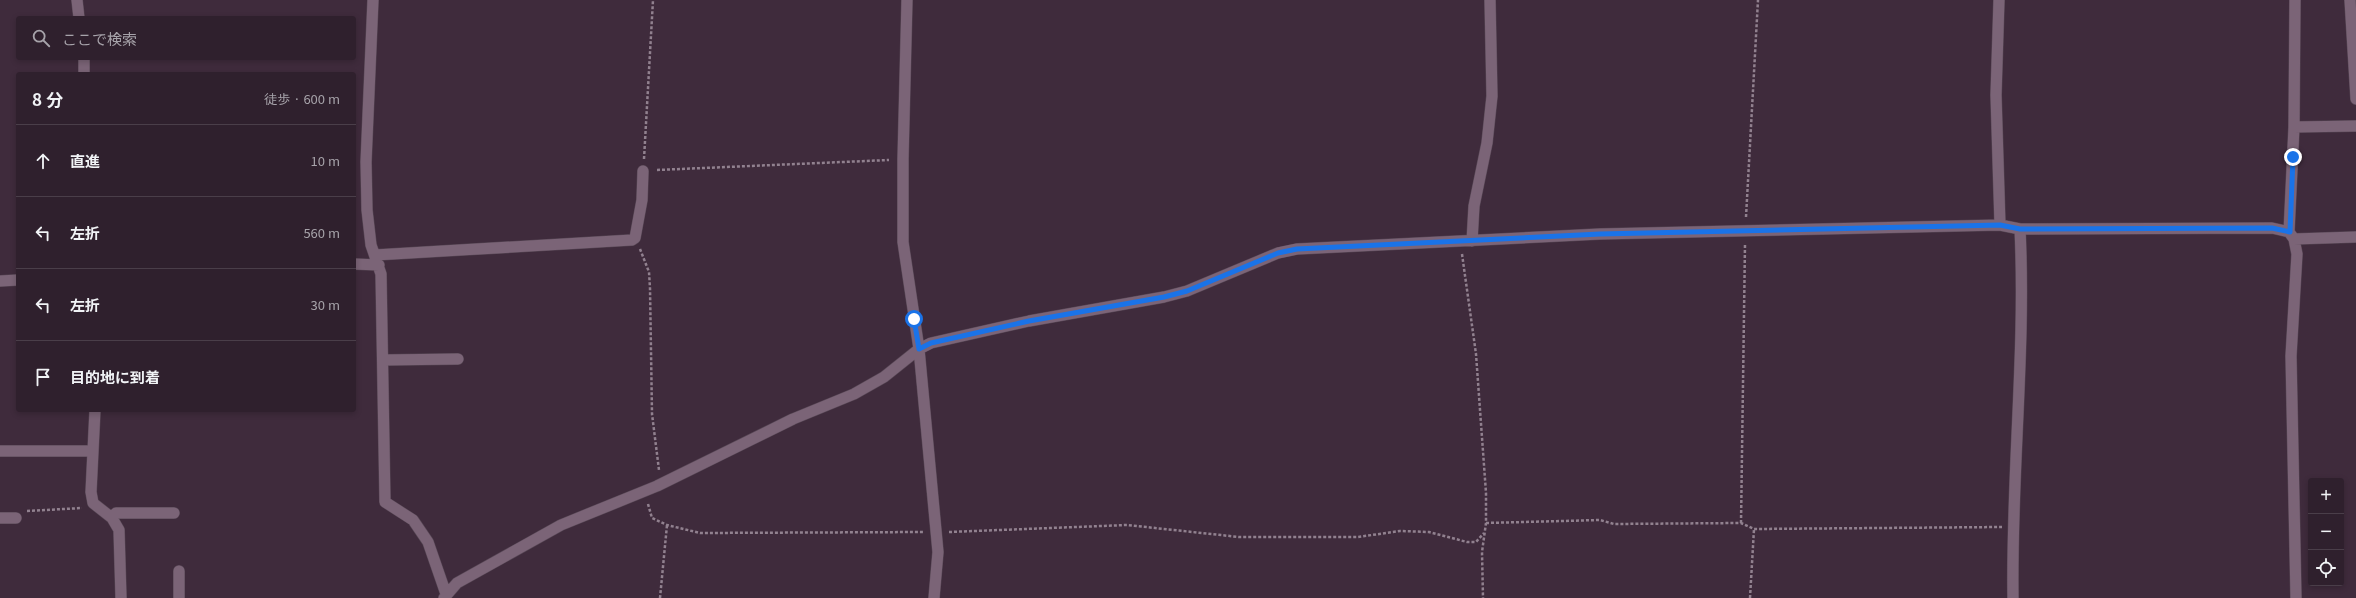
<!DOCTYPE html>
<html lang="ja">
<head>
<meta charset="utf-8">
<style>
	body { margin:0; font-family:Georgia,"Noto Sans JP",serif; background:#372835; color:#f1f3f6 }
	.controls { position:absolute; right:12px; bottom:12px; display:grid; overflow:hidden; border-radius:4px; box-shadow:0 2px 6px #0003 }
	.controls button { width:36px; height:36px; display:grid; place-items:center; padding:0; border:0; border-bottom:1px solid #4a3e49; background:#2f202d; color:#f1f3f6; font:20px sans-serif }
	.stop { position:absolute; width:12px; height:12px; margin:-9px; border:3px solid #1a73e8; border-radius:50%; background:#fff }
	.stop.end { background:#1a73e8; border-color:#fff; box-shadow:0 1px 4px #0008 }
	.list { margin:0; padding:0; list-style:none }
	h2 { display:flex; justify-content:space-between; align-items:center; height:52px; margin:0; padding:0 16px; font-size:17px }
	h2 small { font-size:13px; font-weight:400; color:#a7a3aa }
	.list li { display:grid; grid-template-columns:26px 1fr auto; gap:12px; align-items:center; box-sizing:border-box; height:72px; padding:0 16px; border-top:1px solid #4a3e49 }
	.list b { display:block; font-size:15px; white-space:nowrap }
	.list em { font-size:13px; font-style:normal; color:#a7a3aa }
	.icon { flex:none; width:22px; height:22px; fill:none; stroke:currentColor; stroke-width:2; stroke-linecap:round; stroke-linejoin:round }
	.map { position:relative; flex:none; width:2356px; height:598px; overflow:hidden }
	.search { position:absolute; background:#2f202d; box-shadow:0 2px 6px #0003; left:16px; top:16px; width:340px; height:44px; display:flex; align-items:center; gap:10px; box-sizing:border-box; padding:0 14px; border-radius:4px; color:#a7a3aa; font-size:15px }
	.panel { position:absolute; background:#2f202d; box-shadow:0 2px 6px #0003; left:16px; top:72px; width:340px; height:340px; border-radius:4px }
	.map>svg:first-child { display:block }
	.lines { fill:none; stroke-linecap:round; stroke-linejoin:round }
	.minor-casing { stroke:#584856; stroke-width:12 }
	.path { stroke:#91818f; stroke-width:2.5; stroke-dasharray:3 2; stroke-linecap:butt }
	.minor { stroke:#7b6477; stroke-width:11 }
	.route { stroke:#1a73e8; stroke-width:5 }
</style>
</head>
<body>
<div class="map">
<svg width="2356" height="598" viewBox="0 0 2356 598">
	<rect width="100%" height="100%" fill="#3f2b3c"/>
	<g class="lines">
		<g class="minor-casing">
			<path id="minor" d="M77,0l2,18
				M373,0l-7,162 1,48 4,35 10,29 4,228 28,18 15,22 18,52
				M907,0l-4,159v83l16,107 19,203 -4,46
				M1999,0l-3,95 4,130
				M2350,0l6,99
				M84,58v16
				M2294,127l62,-1
				M2289,232l5,-105 1,-127
				M2294,239l62,-2
				M1472,241l2,-35 13,-63 5,-47 -2,-96
				M375,255l257,-15 3,-2 7,-38 1,-29
				M354,264l25,1
				M0,281l18,-1
				M383,360l75,-1
				M95,410l-4,82 2,11 19,15 7,12 2,68
				M0,451h92
				M0,518h16
				M112,518l4,-5h58
				M179,598v-27
				M444,598l13,-15 104,-58 96,-39 136,-67 61,-25 30,-17 35,-28 12,-6 98,-22 135,-24 23,-6 91,-38 19,-4 303,-15 400,-9 20,4 252,-1 17,4 5,7 3,15 -6,102 5,242
				M2013,598c-2,-123 13,-246 7,-369"/>
		</g>
		<path class="path" d="M644,159l9,-159
			M657,170l232,-10
			M1746,217l12,-217
			M640,249l9,23 1,16 2,126 7,56
			M1462,254l14,100 10,139v30l-4,29 1,46
			M648,504l4,14 15,7 33,8 224,-1
			M27,511l55,-3
			M1486,523l114,-3 14,4 127,-1 13,6 248,-2
			M1741,523l4,-279
			M949,532l178,-7 112,12h119l42,-6 29,1 38,10h9l8,-9
			M660,598l7,-73
			M1750,598l4,-69"/>
		<use href="#minor" class="minor"/>
	</g>
	<g class="lines">
		<path class="route" d="M914,319l5,30 12,-6 98,-22 135,-24 23,-6 91,-38 19,-4 303,-15 400,-9 20,4 252,-1 18,4 3,-75"/>
	</g>
</svg>
<div class="controls">
<button>+</button>
<button>−</button>
<button><svg class="icon" aria-label="locate" viewBox="0 0 24 24"><circle cx="12" cy="12" r="6"/><path d="M12 2v4M12 18v4M2 12h4M18 12h4"/></svg></button>
</div>
<div class="stop" style="left:914px;top:319px"></div>
<div class="stop end" style="left:2293px;top:157px"></div>
<div class="search"><svg class="icon" aria-label="search" viewBox="0 0 24 24"><circle cx="10" cy="10" r="6"/><path d="M15 15l6 6"/></svg>ここで検索</div>
<section class="panel">
<h2>8 分<small>徒歩 · 600 m</small></h2>
<ul class="list">
<li><svg class="icon" aria-label="ahead" viewBox="0 0 24 24"><path d="M12 20V5M6 11l6-6 6 6"/></svg><div><b>直進</b></div><em>10 m</em></li>
<li><svg class="icon" aria-label="left" viewBox="0 0 24 24"><path d="M17 20v-9H6M10 6l-5 5 5 5"/></svg><div><b>左折</b></div><em>560 m</em></li>
<li><svg class="icon" aria-label="left" viewBox="0 0 24 24"><path d="M17 20v-9H6M10 6l-5 5 5 5"/></svg><div><b>左折</b></div><em>30 m</em></li>
<li><svg class="icon" aria-label="arrive" viewBox="0 0 24 24"><path d="M6 21V4h12l-3 4 3 4H6"/></svg><div><b>目的地に到着</b></div></li>
</ul>
</section>
</div>
</body>
</html>
